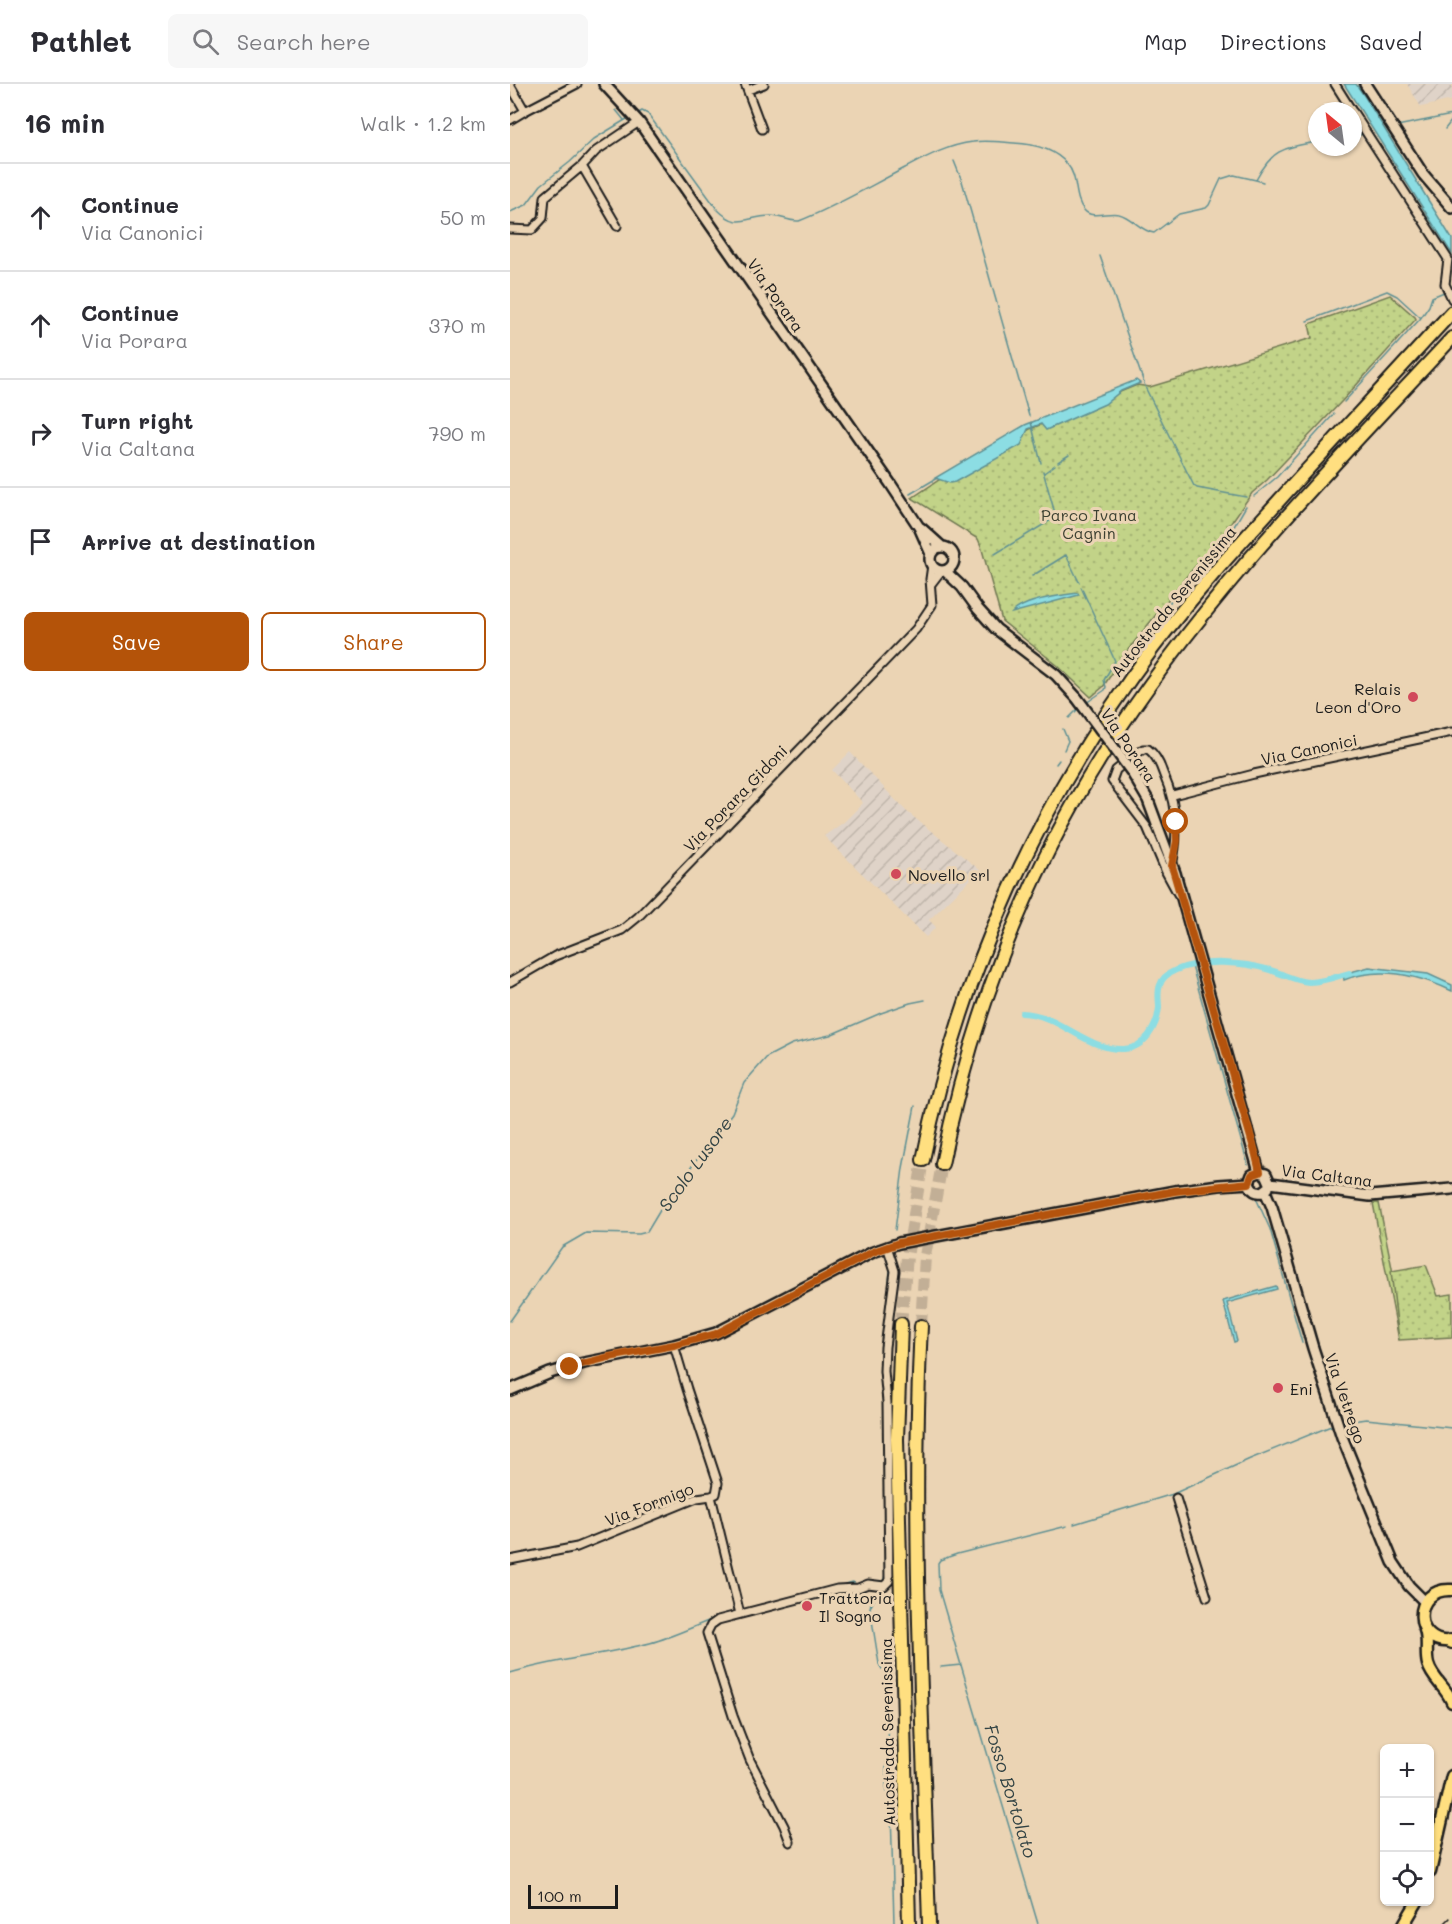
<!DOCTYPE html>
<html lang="en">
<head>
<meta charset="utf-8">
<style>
	body { margin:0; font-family:Mali,sans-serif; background:#f7f7f7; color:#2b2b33 }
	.controls { position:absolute; right:18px; bottom:18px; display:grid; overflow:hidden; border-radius:9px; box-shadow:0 2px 4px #0004 }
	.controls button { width:54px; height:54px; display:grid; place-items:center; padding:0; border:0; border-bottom:2px solid #e1e1e2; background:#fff; color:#2b2b33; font:30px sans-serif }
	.compass { position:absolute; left:798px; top:18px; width:54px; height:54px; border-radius:50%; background:#fff; box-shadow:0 2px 4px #0004; rotate:331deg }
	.scale { position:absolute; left:18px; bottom:15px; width:90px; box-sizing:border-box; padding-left:6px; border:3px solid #1c1c1c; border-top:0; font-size:16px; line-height:21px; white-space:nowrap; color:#1c1c1c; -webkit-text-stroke:4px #ebd4b4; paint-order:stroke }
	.stop { position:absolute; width:18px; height:18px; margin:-14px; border:4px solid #b45309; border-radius:50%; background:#fff }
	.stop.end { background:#b45309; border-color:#fff; box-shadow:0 2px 6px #0008 }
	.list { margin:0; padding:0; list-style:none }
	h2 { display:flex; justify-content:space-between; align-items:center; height:78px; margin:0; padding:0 24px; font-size:26px }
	h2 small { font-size:20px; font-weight:400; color:#7c7c81 }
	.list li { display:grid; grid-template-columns:39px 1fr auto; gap:18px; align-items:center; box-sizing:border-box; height:108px; padding:0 24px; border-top:2px solid #e1e1e2 }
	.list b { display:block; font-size:22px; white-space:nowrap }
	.list p { margin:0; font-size:20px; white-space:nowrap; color:#7c7c81 }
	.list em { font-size:20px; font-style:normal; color:#7c7c81 }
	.actions { display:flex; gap:12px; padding:18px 24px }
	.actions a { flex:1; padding:14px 0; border:2px solid #b45309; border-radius:9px; text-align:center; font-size:21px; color:#b45309 }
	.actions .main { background:#b45309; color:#fff }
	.icon { flex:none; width:33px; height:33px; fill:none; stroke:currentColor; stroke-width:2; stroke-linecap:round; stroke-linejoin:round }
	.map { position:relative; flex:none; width:942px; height:1840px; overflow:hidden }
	header { display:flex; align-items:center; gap:36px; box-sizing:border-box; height:84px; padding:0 30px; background:#fff; border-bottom:2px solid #e1e1e2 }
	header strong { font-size:28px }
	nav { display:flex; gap:33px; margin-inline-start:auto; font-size:21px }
	.search { width:420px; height:54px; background:#f7f7f7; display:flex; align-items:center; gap:15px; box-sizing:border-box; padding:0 21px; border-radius:9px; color:#7c7c81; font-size:22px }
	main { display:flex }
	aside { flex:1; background:#fff }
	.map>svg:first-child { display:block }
	.industrial { fill:url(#industrial-furrows) }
	.grass { fill:url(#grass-tufts); stroke:#6f7852; stroke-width:1.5 }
	.park { fill:url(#park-dots); stroke:#6f7852; stroke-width:1.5 }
	.water { fill:#8cdde3; stroke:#5f9093; stroke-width:1.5 }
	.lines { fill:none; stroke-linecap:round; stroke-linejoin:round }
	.stream { stroke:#5f9093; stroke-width:1.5 }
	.canal { stroke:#8cdde3; stroke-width:6 }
	.highway-tunnel { stroke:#c2af96; stroke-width:12; stroke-dasharray:12 6; stroke-linecap:butt }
	.street-casing { stroke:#1c1c1c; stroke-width:11 }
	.secondary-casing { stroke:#1c1c1c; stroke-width:14 }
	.primary-casing { stroke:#1c1c1c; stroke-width:15 }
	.highway-casing { stroke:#1c1c1c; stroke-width:16 }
	.street { stroke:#ebd4b4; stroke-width:7 }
	.secondary { stroke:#ebd4b4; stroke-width:9 }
	.primary { stroke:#ffdf80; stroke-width:10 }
	.highway { stroke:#ffdf80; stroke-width:12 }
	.rail { stroke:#1c1c1c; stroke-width:1.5; stroke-dasharray:9 4.5; stroke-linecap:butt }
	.secondary-bridge-casing { stroke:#1c1c1c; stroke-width:14; stroke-linecap:butt }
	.secondary-bridge { stroke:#ebd4b4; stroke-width:9 }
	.route { stroke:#b45309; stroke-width:8 }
	.poi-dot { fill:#d1495b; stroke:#ebd4b4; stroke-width:2 }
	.labels { text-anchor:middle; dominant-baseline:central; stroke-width:6; stroke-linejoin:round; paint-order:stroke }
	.street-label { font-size:16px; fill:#1c1c1c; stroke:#ebd4b4 }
	.park-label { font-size:16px; fill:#3d4132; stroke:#ebd4b4 }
	.poi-label { font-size:16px; fill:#1c1c1c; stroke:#ebd4b4; text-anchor:start }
	.water-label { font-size:18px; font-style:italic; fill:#324344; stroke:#ebd4b4 }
</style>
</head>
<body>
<header>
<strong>Pathlet</strong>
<div class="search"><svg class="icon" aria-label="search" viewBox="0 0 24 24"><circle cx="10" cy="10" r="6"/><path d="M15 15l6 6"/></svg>Search here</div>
<nav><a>Map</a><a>Directions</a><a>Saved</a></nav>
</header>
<main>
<aside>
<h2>16 min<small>Walk · 1.2 km</small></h2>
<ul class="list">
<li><svg class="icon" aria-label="ahead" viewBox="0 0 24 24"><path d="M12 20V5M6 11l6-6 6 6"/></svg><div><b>Continue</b><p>Via Canonici</p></div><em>50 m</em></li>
<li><svg class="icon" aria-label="ahead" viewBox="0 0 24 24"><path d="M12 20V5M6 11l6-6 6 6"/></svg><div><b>Continue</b><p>Via Porara</p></div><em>370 m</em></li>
<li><svg class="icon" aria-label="right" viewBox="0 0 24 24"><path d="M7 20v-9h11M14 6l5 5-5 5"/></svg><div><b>Turn right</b><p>Via Caltana</p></div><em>790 m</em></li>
<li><svg class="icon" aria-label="arrive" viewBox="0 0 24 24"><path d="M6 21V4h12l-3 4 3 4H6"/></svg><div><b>Arrive at destination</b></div></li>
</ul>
<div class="actions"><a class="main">Save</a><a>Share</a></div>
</aside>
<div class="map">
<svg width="942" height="1840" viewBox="0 0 942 1840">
	<defs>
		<pattern id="industrial-furrows" width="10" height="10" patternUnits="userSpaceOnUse" patternTransform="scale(1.5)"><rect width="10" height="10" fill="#dfd3c8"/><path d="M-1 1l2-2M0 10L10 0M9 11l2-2" fill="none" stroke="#bfb5ab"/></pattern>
		<pattern id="grass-tufts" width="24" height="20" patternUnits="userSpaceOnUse" patternTransform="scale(1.5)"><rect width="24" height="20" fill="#c2d388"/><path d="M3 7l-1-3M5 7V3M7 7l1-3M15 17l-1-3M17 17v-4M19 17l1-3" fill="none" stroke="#a6b575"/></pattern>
		<pattern id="park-dots" width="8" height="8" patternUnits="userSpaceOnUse" patternTransform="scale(1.5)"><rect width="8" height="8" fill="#c2d388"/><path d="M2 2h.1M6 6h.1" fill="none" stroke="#a6b575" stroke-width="1.8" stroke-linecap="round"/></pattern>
	</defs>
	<rect width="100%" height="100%" fill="#ebd4b4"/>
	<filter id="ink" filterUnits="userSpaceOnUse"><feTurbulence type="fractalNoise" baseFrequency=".0167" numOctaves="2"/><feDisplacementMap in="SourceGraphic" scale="12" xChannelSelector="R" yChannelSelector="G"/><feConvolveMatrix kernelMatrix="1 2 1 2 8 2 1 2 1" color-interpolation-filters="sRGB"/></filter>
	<g filter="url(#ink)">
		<path class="industrial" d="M897,0h45v16l-31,7z
			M340,668l56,59 74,59 -51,50 7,7 -10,10 -102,-101 20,-14 19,-19 -31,-33z"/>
		<path class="grass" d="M863,1119h6l13,65 7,72z"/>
		<path class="park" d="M880,211l25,22 1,2 -74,82 -75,79 -15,13 -28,40 -38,44 -62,78 -21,32 -12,10 -34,-32 -55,-44 -21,-75 -3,-7 -66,-41 33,-22 85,-47 107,-44 13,2 162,-49 -3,-14z
			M916,1181l12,31 14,-2v43l-53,3 -8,-69z"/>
		<path class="water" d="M834,0h12l9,13 87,142v15z
			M626,296l4,3 -19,8 -16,13 -59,26 -5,-6 -13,5 -7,16 -66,37 -5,1 -15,-5 90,-53z
			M568,509l1,2 -67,18c11,-13 49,-18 66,-20z
			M859,883l59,7 24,11v6c-34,-16 -72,-25 -108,-11l-1,-6z
			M766,1202l1,3 -50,14 10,38 -3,1 -11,-41z"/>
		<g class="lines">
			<path class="stream" d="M106,26l8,10
				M127,30l5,-3 6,3 69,95c22,22 28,7 54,7 10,0 18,6 28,5 36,-14 71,-35 106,-53 21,-11 43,-23 68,-26 13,-2 27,0 41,1 19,1 40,5 53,21 12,13 6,33 17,46 8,10 24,1 35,4 13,3 21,17 35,19l25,-19 27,-6 3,-3 12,-26 13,-4 22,5c17,-32 28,-32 61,-38
				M887,42l55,-11
				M935,45l7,-9
				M843,52l11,-2
				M444,77l8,20 67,235
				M746,96l7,2
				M0,128l16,-7 15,-20 29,-23 24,-23 36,-22
				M590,172l46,133 48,97 3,2 49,9
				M797,237l80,-30 10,5 23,21
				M834,318l76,-83 9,-13 3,-9 12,-5
				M521,338l10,41
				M548,378l11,-7
				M534,389l11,-8
				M400,410l27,-16
				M744,412l23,-19 57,-63
				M485,470l61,-37 -13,-46
				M690,481l32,-35 14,-24
				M522,492l34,-21 13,27
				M571,503l34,74 -11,19 2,7 -1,3 -19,13
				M617,573l61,-78
				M559,634l11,-11
				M553,645l5,12 -4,9
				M546,680l3,-4
				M682,882l56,199
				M746,1114l14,31 32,114
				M385,1146l8,-62 12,-62
				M377,1224l3,-38
				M0,1237l52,-74 24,-14 53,1 8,-2 18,-30 67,-89 12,-30 23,-26 25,-13 38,-9 51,-22 29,-10 15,-3
				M371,1266l2,-10
				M835,1338l21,-3 86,9
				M564,1440l99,-30 77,-35 81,-33
				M373,1499l2,-8 -1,-163
				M328,1502l15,-4 5,4
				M352,1505l9,14 -1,5 9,56 3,5h5
				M361,1522l8,-16
				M232,1526l47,-12
				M451,1581l77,259
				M431,1583l20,-2 -22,-75 -1,-27 2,-3 17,-6 110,-28
				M0,1589c46,-14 94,-18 140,-30 30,-8 57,-24 87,-32
				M375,1595l4,66 -3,17v25l5,21 3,116"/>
			<path class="canal" d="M512,929c38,1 64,38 102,36 21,-1 33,-22 35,-41 0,-8 -2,-16 1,-23 2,-8 9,-12 16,-15 27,-11 67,-8 94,0 14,4 25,11 39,12 14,0 27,-5 40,-9"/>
			<path class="highway-tunnel" d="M391,1240l6,-67 16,-97
				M411,1242l4,-70 17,-92"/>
			<g class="street-casing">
				<path id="street" d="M235,0l17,45
					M825,0l17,27
					M0,1l15,26 52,-27
					M238,6l16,-6
					M843,28l95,147 -3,25 7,15
					M0,36l15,-9
					M72,82l35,60
					M0,145l22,1 11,-12 2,-21 37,-31 14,-15 43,-29
					M421,500l10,-13
					M663,711l81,-21 198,-42
					M662,782c7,-32 5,-62 -9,-93 -3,-9 -7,-18 -15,-24h-5l-27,21 -4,11 35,46 19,45 12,22
					M0,898l45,-26 67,-26 16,-13 278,-288 16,-24 -2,-26 2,-14
					M201,1412l29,118
					M666,1414l31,99
					M0,1476l67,-13 120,-49 14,-2 5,-2 2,-11 -31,-94 -13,-44
					M280,1758l-6,-16 -34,-66 -17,-44 -26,-83 4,-8 7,-5 119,-31 21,-1 10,-4 16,2 5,-5 -2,-179 -3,-31 1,-24 10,-76 -8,-25"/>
			</g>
			<g class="secondary-casing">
				<path id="secondary" d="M94,0l35,38 251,361 29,44 12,27
					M855,0l58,90 29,34
					M411,444l20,18
					M420 475a12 12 0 1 1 24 0a12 12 0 1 1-24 0Z
					M435,487l17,16 16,22 18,20 60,46 21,23
					M621,687l17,29 27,73 84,299
					M739,1099l3,-8 7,-3 7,2 4,9
					M739,1099c3,10 12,12 19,5
					M760,1099l100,13 82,-7
					M755,1107l7,16 41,141 29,89 51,125 16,24 16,16
					M0,1306l40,-17 34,-10 90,-18 42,-12 157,-81 26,-9 276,-52 44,-6 30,-2"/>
			</g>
			<g class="primary-casing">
				<path id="primary" d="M942,1506c-41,-3 -40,56 0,51
					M915,1546c4,11 0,23 3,34 4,15 19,24 24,38
					M920,1788l22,-96
					M894,1840l13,-22"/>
			</g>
			<g class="highway-casing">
				<path id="highway" d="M413,1076c37,-187 116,-360 230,-512 43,-57 92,-110 140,-163 53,-58 106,-115 159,-173
					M432,1080c29,-146 83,-287 163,-413 96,-152 225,-282 347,-413
					M391,1240l-4,115 12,485
					M411,1242c-10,199 2,399 8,598
					M940,1557l2,1"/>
			</g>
			<use href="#street" class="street"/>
			<use href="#secondary" class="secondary"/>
			<use href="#primary" class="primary"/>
			<use href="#highway" class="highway"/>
			<path class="rail" d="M934,1840l8,-8"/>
			<g class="secondary-bridge-casing">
				<path id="secondary-bridge" d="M567,614l54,73"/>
			</g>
			<use href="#secondary-bridge" class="secondary-bridge"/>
		</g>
	</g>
	<g class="lines" filter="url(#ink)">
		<path class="route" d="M60,1283l39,-10 65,-12 42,-11 157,-82 26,-9 276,-52 74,-8 3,-8 8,-3 -4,-17 -84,-289 5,-25 -1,-19"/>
	</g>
	<g class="poi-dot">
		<circle cx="903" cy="613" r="6"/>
		<circle cx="386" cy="790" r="6"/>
		<circle cx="768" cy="1304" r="6"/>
		<circle cx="297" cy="1522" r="6"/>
	</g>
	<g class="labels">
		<g class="street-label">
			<text transform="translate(266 211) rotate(55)">Via Porara</text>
			<text transform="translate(663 517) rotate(-51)">Autostrada Serenissima</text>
			<text transform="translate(619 661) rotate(56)">Via Porara</text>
			<text transform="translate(799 665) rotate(-12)">Via Canonici</text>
			<text transform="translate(225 714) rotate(-46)">Via Porara Gidoni</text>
			<text transform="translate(817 1091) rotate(7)">Via Caltana</text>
			<text transform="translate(836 1314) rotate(71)">Via Vetrego</text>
			<text transform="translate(139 1420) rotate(-21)">Via Formigo</text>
			<text transform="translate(377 1648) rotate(-91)">Autostrada Serenissima</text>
		</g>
		<g class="park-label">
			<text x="579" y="430">Parco Ivana<tspan x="579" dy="18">Cagnin</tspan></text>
		</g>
		<g class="poi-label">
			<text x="891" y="604" text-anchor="end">Relais<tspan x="891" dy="18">Leon d'Oro</tspan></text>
			<text x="398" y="790">Novello srl</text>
			<text x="780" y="1304">Eni</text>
			<text x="309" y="1513">Trattoria<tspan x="309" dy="18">Il Sogno</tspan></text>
		</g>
		<g class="water-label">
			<text transform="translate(185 1080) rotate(-54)">Scolo Lusore</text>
			<text transform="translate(501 1707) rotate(73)">Fosso Bortolato</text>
		</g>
	</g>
</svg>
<div class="controls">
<button>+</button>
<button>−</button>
<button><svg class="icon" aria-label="locate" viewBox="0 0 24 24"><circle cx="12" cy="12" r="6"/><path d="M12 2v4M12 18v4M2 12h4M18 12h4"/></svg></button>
</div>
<svg class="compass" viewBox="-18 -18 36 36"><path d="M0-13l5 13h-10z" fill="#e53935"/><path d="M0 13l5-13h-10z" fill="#7c7c81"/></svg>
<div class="scale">100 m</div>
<div class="stop" style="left:666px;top:738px"></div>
<div class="stop end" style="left:60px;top:1283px"></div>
</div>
</main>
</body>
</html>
